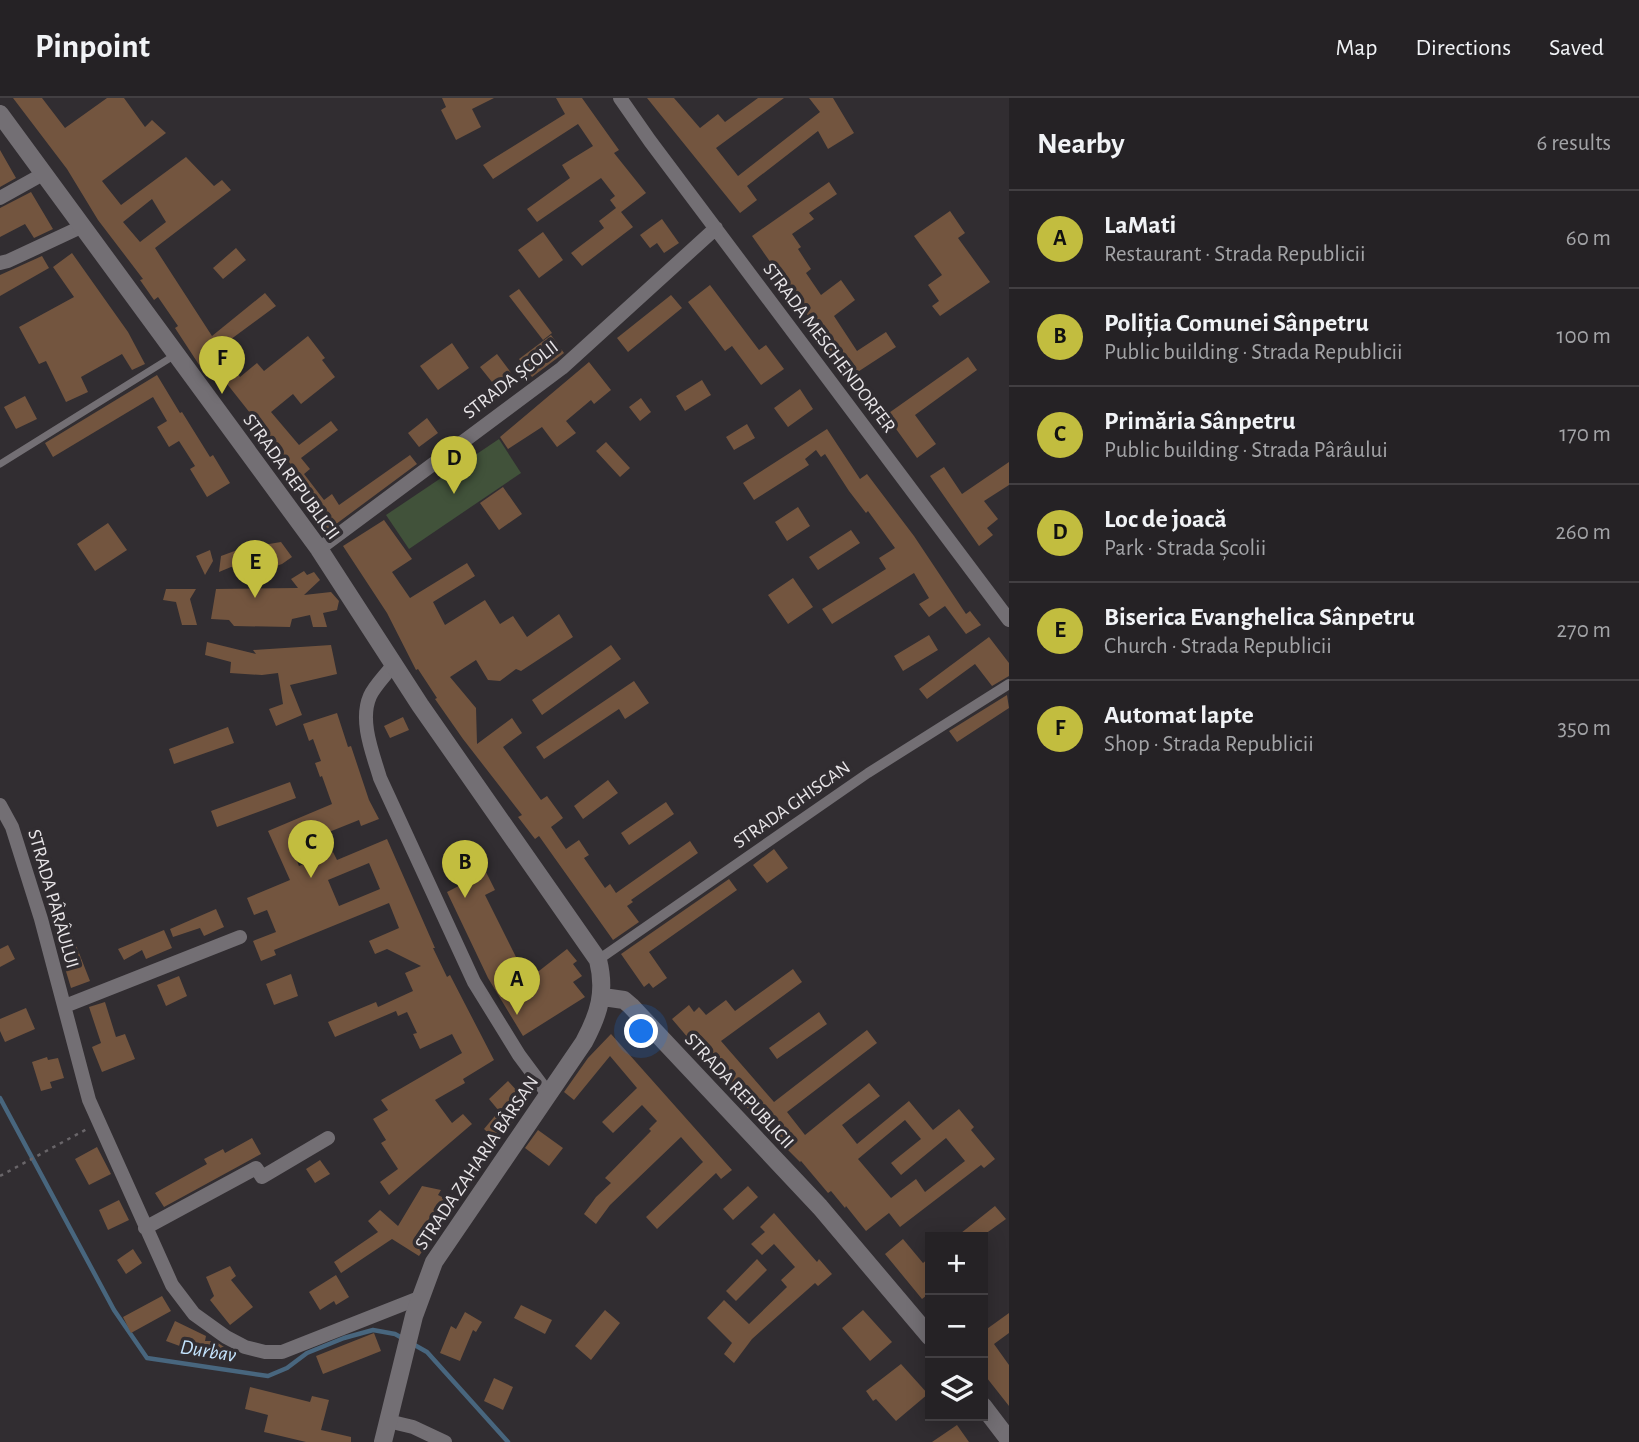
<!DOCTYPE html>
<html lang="en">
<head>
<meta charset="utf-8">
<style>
	body { margin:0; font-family:"Alegreya Sans",sans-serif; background:#2d2a2d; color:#f1f3f6 }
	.controls { position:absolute; right:21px; bottom:21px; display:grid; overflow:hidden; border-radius:0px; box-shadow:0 4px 18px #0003 }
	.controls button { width:63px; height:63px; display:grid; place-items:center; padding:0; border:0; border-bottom:2px solid #423f42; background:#252225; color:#f1f3f6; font:35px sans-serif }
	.you { position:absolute; left:642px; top:934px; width:24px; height:24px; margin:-18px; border:5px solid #fff; border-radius:50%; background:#1a73e8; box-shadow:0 0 0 10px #1a73e833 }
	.badge { display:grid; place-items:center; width:46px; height:46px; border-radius:50%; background:#c2bd3f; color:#111; font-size:23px; font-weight:700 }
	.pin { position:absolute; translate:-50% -58px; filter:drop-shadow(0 2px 4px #0008) }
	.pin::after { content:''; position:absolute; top:37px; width:24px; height:21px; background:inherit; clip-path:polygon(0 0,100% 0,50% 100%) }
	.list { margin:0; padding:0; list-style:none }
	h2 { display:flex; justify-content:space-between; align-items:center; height:91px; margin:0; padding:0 28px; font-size:30px }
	h2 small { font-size:23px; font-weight:400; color:#a3a4a7 }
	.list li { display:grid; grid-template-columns:46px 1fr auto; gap:21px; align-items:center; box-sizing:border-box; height:98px; padding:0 28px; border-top:2px solid #423f42 }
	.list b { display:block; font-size:26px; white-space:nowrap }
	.list p { margin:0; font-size:23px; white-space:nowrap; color:#a3a4a7 }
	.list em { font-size:23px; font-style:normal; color:#a3a4a7 }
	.icon { flex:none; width:38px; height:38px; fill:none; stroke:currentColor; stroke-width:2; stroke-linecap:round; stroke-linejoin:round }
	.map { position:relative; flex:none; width:1009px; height:1344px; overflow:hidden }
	header { display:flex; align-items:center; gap:42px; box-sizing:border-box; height:98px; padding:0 35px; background:#252225; border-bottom:2px solid #423f42 }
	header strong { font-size:33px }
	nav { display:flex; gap:38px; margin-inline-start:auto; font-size:24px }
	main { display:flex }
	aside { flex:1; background:#252225 }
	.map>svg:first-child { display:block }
	.green { fill:#41523a }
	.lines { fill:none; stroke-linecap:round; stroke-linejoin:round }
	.stream { stroke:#48667e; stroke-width:4.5 }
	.building { fill:#73553f; fill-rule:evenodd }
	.path { stroke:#696569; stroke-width:2.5; stroke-dasharray:3.5 5; stroke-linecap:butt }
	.service { stroke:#736f74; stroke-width:7 }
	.pedestrian { stroke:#736f74; stroke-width:10 }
	.minor { stroke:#736f74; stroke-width:14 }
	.secondary { stroke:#736f74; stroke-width:18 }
	.labels { text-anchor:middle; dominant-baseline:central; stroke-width:7; stroke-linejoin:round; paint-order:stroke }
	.street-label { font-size:19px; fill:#e8e5e8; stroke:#312d31 }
	.water-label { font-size:21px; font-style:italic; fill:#c4e4fe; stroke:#312d31 }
</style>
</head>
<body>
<header>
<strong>Pinpoint</strong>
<nav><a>Map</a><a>Directions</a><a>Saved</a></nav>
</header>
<main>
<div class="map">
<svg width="1009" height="1344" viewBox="0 0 1009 1344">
	<rect width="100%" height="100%" fill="#312d31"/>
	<path class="green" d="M499,341l22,34 -112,76 -23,-34z"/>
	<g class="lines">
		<path class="stream" d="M0,1000l114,212 33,48 121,18 19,-8 20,-15 37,-15 29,-8 22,4 9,5
			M411,1245l16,9 81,90"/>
	</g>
	<path class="building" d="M13,0h29l23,30 42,-30h17l21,29 7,-7 14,13 -64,48 19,24 65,-48 28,29 8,-6 9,10 -76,58 57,88 53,-43 11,13 -57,42 21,29 17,-14 7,8 44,-35 17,22 -3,2 13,17 -34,27 -8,-10 -22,18 28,33 32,-24 7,9 -37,28 9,11 -6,5 20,26 8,-6 7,11 71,-50 7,9 -89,66 -44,-56 9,-7 -77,-97 -9,7 -32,-49 3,-2 -20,-29 -4,3 -14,-20 3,-1 -45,-59 -31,-51zM152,101l14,23 -26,20 -17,-20z
		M442,0h52l-22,11 9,18 -25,13 -15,-30 5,-3z
		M556,0h26l37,52 -5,3 32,40 -25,19 12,15 -51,39 -11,-13 33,-25 -5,-7 17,-13 -6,-8 5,-4 -14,-18 -64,44 -10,-13 43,-31 -8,-13 31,-19 -15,-22 -85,55 -10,-14 82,-51z
		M647,0h27l26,30 18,-14 7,8 33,-24h26l-68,50 22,28 82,-64 -11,-14h24l21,35 -26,16 -10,-18 -71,55 10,14 -17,13z
		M0,52l16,28 -16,9z
		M829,84l8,12 -28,19 5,6 -22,15 9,13 -3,2 13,20 -5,4 15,22 20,-15 14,20 -21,16 23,35 29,-19 10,15 -43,28 -15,-24 -6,3 -15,-23 1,-1 -66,-94z
		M31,94l22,37 -19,9 -9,-14 -25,13v-29z
		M950,113l15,22 -7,5 32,44 -50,34 -8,-10 7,-5 -11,-16 14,-10 -28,-39z
		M662,121l17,24 -15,10 -7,-10 -7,5 -10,-13z
		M543,134l20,28 -24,18 -21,-28z
		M236,150l10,12 -23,19 -10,-11z
		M72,155l56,79 17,32 -13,6 -10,-16 -41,23 7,15 -22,10 -20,-41 -7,3 -20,-37 55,-30 -21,-30z
		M42,158l7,12 -49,28v-21z
		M710,187l49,65 7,-5 18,24 -23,16 -29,-39 -7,5 -37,-49z
		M519,191l33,44 -9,7 -34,-44z
		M671,197l11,13 -54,44 -11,-14z
		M551,237l13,18 -32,24 -13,-18z
		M452,245l17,25 -31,22 -18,-24z
		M497,256l15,20 -16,13 -16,-20z
		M968,259l9,13 -62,45 21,29 -19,14 -31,-43z
		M589,264l22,28 -17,14 -3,-4 -25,21 10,12 -19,14 -15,-20 -34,22 -8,-12z
		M157,277l23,38 2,-1 28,45 3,-2 17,28 -23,14 -17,-28 5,-3 -16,-25 -10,6 -12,-20 10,-6 -14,-24 -100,60 -8,-14z
		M702,282l9,15 -26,16 -9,-15z
		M800,291l13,20 -25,18 -14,-19z
		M25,298l12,23 -21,10 -12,-22z
		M641,300l10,14 -11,9 -11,-14z
		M427,320l11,15 -19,14 -11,-14z
		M747,326l8,14 -21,12 -8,-13z
		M827,331l33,50 7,-5 47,62 52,78 4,-3 11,14 -15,9 -21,-28 -16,11 -10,-13 10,-6 -15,-25 -82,51 -10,-15 64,-40 -7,-11 16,-10 -27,-37 -2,2 -17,-22 -24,-37 -4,3 -5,-7 -11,9 4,6 -55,35 -11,-17z
		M606,344l24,26 -10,9 -24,-26z
		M1009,364v23l-25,16 14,18 -11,9 6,7 -14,11 -49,-70 14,-9 18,27z
		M503,389l19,27 -23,16 -19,-27z
		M798,409l12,19 -23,15 -12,-19z
		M384,422l28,39 -20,13 18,26 57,-35 8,13 -42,26 12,23 40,-25 15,24 13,-8 14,21 32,-23 14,23 -52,34 -5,-2 -16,12 -12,-1 -12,-20 -26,17 26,31 1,36 35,-26 10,15 -19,14 38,53 6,-4 16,22 -12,9 15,22 13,-9 10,15 -5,3 21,30 5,-4 6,9 74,-52 8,12 -67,47 2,2 -6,4 12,16 -26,18 -74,-104 -4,3 -17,-22 4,-2 -59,-76 -28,-40 2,-1 -19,-29 -2,1 -29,-57 -44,-67z
		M108,425l19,27 -32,21 -18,-27z
		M851,432l9,13 -42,27 -9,-13z
		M281,444l11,15 -10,7 -14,5 -5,-7 -8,1 -24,4 -12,5 2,-16 19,-7z
		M210,452l3,11 -8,14 -9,-19z
		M304,473l3,4 7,-3 6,8 -16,15 27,-3 8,9 -2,9 -14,3 4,14h-14l-3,-12 -18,4 -2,8 -56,-1 -5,-6 -18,-1 5,-30 82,-1 -7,-9z
		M793,480l20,29 -25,17 -20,-29z
		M166,491h30l-6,10 7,26h-15l-6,-23 -13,-2z
		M929,537l9,15 -35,21 -9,-15z
		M989,539l20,26v13l-17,10 -17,-22 -48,35 -8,-10z
		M207,544l49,12 -3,-4 78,-5 6,29 -47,11 12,30 -26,11 -7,-17 14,-5 -5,-31 -16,2 -32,-2 1,-11 -26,-7z
		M611,547l10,14 -79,56 -10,-15z
		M634,583l15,22 -24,16 -6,-10 -75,50 -8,-12z
		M1007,597l2,13 -52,34 -8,-11z
		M337,615l11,34 3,-1 18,54 10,19 -18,7 -2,-6 -35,14 -1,-4 -33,14 9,22 34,-14 4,8 50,-21 48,109h-2l14,29 3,-2 44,85 -31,19 2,4 -30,17 17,23 11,-9 9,10 -83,71 -9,-13 18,-13 -17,-26 5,-3 -13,-21 15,-9 -7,-10 81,-47 -10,-19 -32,15 -7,-15 4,-1 -10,-21 -9,4 -2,-5 -61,26 -7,-15 48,-20 2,5 35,-16 -8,-18 16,-7 -34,-17 -12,5 -6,-13 30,-13 -10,-25 -115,47 2,5 -15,6 -8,-20 23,-9 -9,-22 -13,5 -7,-17 43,-18 -22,-49 64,-27 -10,-28 -2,1 -5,-14 6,-2 -8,-22 -4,2 -6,-17zM369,765l11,26 -41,17 -11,-26z
		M403,619l6,13 -19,8 -6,-12z
		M228,629l6,16 -60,21 -5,-15z
		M608,682l10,13 -35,26 -9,-13z
		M290,684l6,16 -79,29 -6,-16z
		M666,704l8,12 -45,31 -8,-12z
		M774,751l14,19 -21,15 -14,-18z
		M486,774l9,18 -10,5 34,68 11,15 37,-29 10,12 -4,3 9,12 -9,6 12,15 -62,39 -35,-58 -41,-86z
		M729,781l8,11 -88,62 18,26 -14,10 -4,-5 -5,4 -23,-33z
		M216,811l8,18 -20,9 -4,-8 -27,9 -3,-8z
		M70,832l20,51 -19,7 -16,-53z
		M164,832l8,18 -26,11 -4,-9 -18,10 -6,-11z
		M8,847l7,14 -15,8v-18z
		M793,871l9,13 -81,59 53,61 93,-72 10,13 -90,69 18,23 64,-52 11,13 -38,29 15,19 52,-43 24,29 26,-21 15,18 -3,3 24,29 -11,9 -3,-3 -81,62 -11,-14 -23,18 -20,-25 -1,2 -14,-17 -3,2 -27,-32 -1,1 -19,-19 -2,2 -107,-126 17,-14 5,7 5,-5 7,8 20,-15 9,11zM905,1022l16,19 -30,24 10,12 45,-37 19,23 -40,31 -9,-13 -25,19 -33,-39z
		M291,876l7,22 -24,9 -8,-21z
		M179,878l8,20 -21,10 -9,-21z
		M105,904l11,35 9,-3 10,25 -33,13 -10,-25 9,-4 -12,-36z
		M26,910l9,21 -30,13 -5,-11v-12z
		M819,914l8,12 -50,35 -8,-11z
		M611,936l121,136 -11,9 -5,-6 -59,56 -11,-12 57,-55 -22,-25 -71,68 -14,19 -12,-10 12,-17 15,-14 -6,-5 46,-47 -2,-2 8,-8 -15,-16 -29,28 -11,-11 35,-34 -27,-32 -36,44 -10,-8 24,-34z
		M47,959l1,3 10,-2 6,20 -14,4 2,6 -11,3 -9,-29z
		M508,983l20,22 -31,38 -13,-12 15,-18 -10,-12z
		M538,1032l25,18 -14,18 -24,-18z
		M252,1040l9,16 -97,53 -9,-14 52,-29 -3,-5 19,-10 2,4z
		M97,1049l14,27 -22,11 -14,-26z
		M320,1062l10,14 -15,9 -9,-14z
		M422,1088l19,4 -3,5 8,4 -11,18 -4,-2 -12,22 9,6 -9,13 -27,-17 -51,34 -7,-11 44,-30 -10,-11 12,-11 18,16z
		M748,1088l10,11 -25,23 -10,-11z
		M119,1102l10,20 -21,10 -9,-20z
		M995,1108l11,13 -25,18h-25z
		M774,1115l43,49 2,-3 13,15 -14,12 -3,-3 -63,56 -18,24 -10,-9 8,-11 -25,-25 17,-18 25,24 38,-37 -6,-7 14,-13 -21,-23 -12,11 -11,-11 14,-12 -5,-5z
		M903,1141l20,24 7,-6v36l-8,6 -37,-45z
		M133,1151l9,14 -16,11 -9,-14z
		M757,1161l10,11 -31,31 -10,-10z
		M230,1168l6,10 -5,4 22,27 -23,18 -20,-25 4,-4 -8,-19z
		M336,1177l13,22 -13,8 -2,-4 -14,9 -11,-18z
		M162,1198l9,15 -40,22 -8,-16z
		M521,1207l31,15 -7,14 -31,-16z
		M605,1212l15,13 -29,37 -16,-14z
		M863,1212l29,32 -22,19 -28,-33z
		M465,1214l17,10 -6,10 -3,-2 -13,31 -20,-8 11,-27 5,3z
		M1009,1215v20l-15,11 15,21v41l-26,-33v-44l1,2z
		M175,1223l31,15 -1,5h10l12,8v7h-20l-41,-15z
		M374,1235l7,18 -58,23 -7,-18z
		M901,1266l27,30 -32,27 -20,-22 -3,2 -7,-10z
		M494,1280l19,9 -10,23 -19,-9z
		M250,1289l60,15 2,-6 17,4 -8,30 30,7v5h-45l-42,-10 4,-17 -23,-6z
		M957,1327l12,17h-37z"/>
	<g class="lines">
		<path class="path" d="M0,1078l87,-47"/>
		<path class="service" d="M0,366l175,-109"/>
		<path class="pedestrian" d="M598,862l270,-187 141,-89"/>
		<path class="minor" d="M620,0l30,43 359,479
			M0,100l43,-24
			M0,165l8,-2 73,-34
			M319,451l243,-181 154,-140
			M393,567c-7,10 -18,20 -23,31 -11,25 3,58 10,82l94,204 45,73 29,39
			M0,707l12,22 29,92 48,181 83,185 22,29 32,23 19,10 20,5h17l137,-54
			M65,908l175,-69
			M145,1130l111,-60 6,9 66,-39
			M388,1323l25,6 32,15"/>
		<path class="secondary" d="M0,16l319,435 101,156 178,255c8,32 1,54 -14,82l-150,220 -20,54 -31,126
			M603,899l21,3 7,6 189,201 110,130
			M983,1308l26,34"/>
	</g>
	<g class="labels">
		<g class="street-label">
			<text transform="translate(829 250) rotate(53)">STRADA MESCHENDORFER</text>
			<text transform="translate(511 282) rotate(-38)">STRADA ȘCOLII</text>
			<text transform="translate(291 379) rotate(54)">STRADA REPUBLICII</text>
			<text transform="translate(792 707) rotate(-35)">STRADA GHISCAN</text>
			<text transform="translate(53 801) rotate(74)">STRADA PÂRÂULUI</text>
			<text transform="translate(739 993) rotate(47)">STRADA REPUBLICII</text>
			<text transform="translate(477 1065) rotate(-56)">STRADA ZAHARIA BÂRSAN</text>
		</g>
		<g class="water-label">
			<text transform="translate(208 1253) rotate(9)">Durbav</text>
		</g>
	</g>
</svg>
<div class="controls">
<button>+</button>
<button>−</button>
<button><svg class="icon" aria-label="layers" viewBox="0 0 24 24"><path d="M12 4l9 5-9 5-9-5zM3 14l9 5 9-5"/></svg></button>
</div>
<div class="you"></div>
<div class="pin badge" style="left:517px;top:917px">A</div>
<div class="pin badge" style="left:465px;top:800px">B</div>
<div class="pin badge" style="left:311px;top:780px">C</div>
<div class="pin badge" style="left:454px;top:396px">D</div>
<div class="pin badge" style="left:255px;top:500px">E</div>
<div class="pin badge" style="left:222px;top:296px">F</div>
</div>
<aside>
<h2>Nearby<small>6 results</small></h2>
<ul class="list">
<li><span class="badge">A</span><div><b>LaMati</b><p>Restaurant · Strada Republicii</p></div><em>60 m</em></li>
<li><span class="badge">B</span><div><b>Poliția Comunei Sânpetru</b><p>Public building · Strada Republicii</p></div><em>100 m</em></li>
<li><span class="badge">C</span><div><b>Primăria Sânpetru</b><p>Public building · Strada Pârâului</p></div><em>170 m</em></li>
<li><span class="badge">D</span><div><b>Loc de joacă</b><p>Park · Strada Școlii</p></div><em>260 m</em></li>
<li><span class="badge">E</span><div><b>Biserica Evanghelica Sânpetru</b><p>Church · Strada Republicii</p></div><em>270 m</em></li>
<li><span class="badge">F</span><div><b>Automat lapte</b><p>Shop · Strada Republicii</p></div><em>350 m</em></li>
</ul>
</aside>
</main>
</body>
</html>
